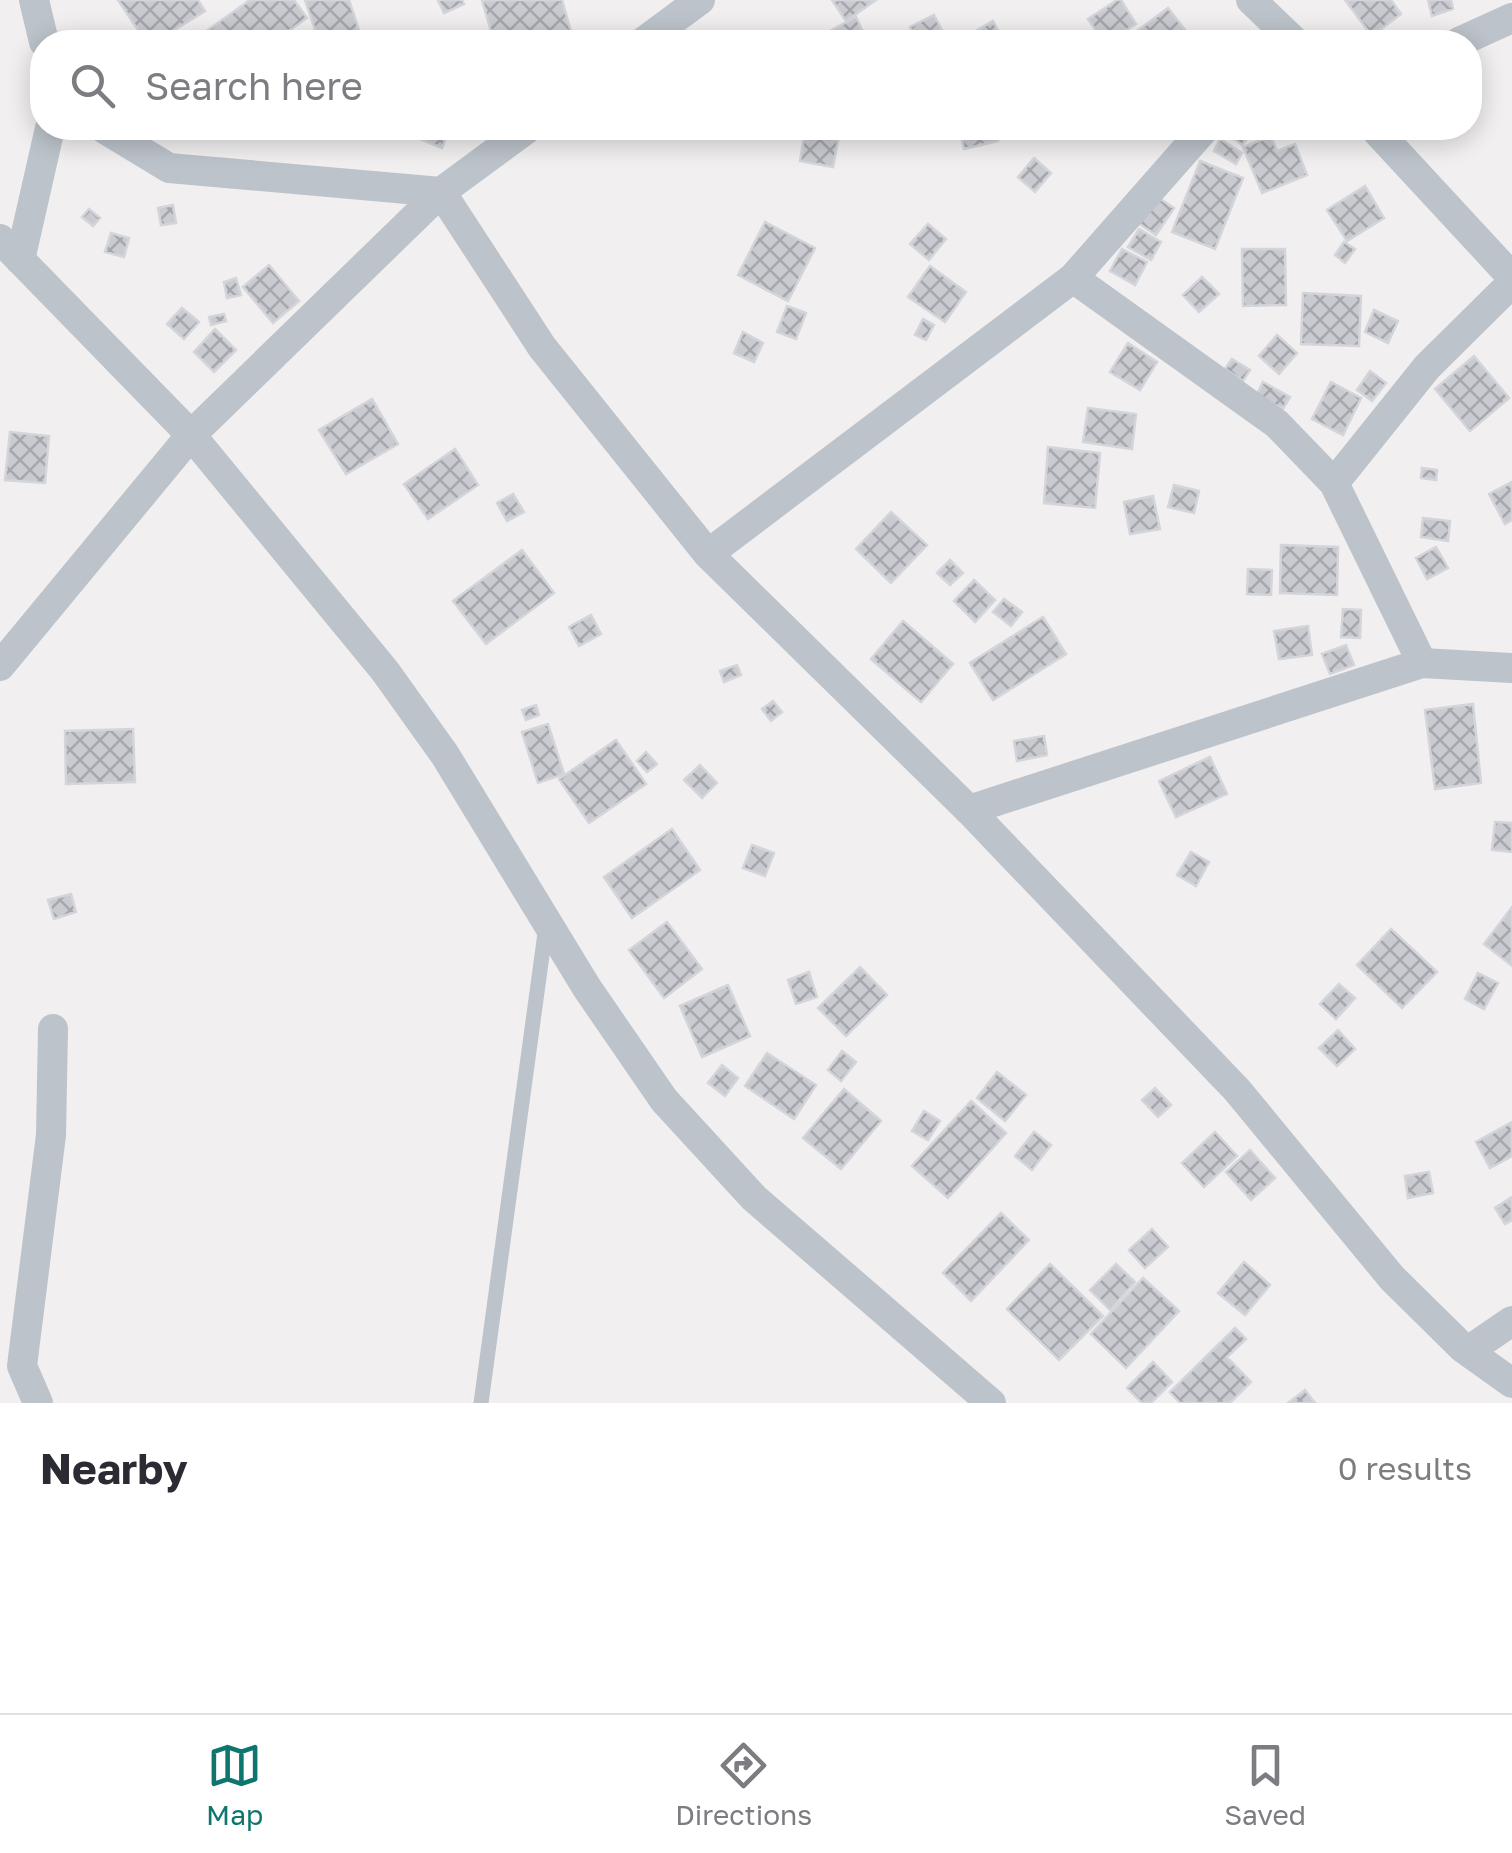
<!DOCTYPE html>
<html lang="en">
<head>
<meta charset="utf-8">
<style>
	body { margin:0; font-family:"Golos Text",sans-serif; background:#f2f2f3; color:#2b2b33 }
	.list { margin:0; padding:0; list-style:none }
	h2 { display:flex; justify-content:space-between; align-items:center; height:130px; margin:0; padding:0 40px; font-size:42px }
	h2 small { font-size:32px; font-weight:400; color:#7c7c81 }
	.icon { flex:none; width:55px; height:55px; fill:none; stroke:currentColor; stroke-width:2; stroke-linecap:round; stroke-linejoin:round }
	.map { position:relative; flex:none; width:1512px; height:1403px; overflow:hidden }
	.search { position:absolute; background:#fff; box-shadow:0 5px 25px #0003; left:30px; right:30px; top:30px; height:110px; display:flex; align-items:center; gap:25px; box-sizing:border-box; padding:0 35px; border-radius:40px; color:#7c7c81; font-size:38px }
	.sheet { height:310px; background:#fff }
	nav { display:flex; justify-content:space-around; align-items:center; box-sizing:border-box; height:140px; border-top:2px solid #e1e1e2; background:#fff; font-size:28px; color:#7c7c81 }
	nav a { display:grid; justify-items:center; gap:5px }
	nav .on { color:#0f766e }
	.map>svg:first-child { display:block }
	.building { fill:url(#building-cross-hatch); stroke:#d3d5da; stroke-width:2.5 }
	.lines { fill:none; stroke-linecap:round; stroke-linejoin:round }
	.lane { stroke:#bcc3ca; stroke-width:15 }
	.street { stroke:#bcc3ca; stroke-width:30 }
</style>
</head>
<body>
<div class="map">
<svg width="1512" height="1403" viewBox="0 0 1512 1403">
	<defs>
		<pattern id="building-cross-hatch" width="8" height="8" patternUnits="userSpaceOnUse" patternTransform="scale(2.5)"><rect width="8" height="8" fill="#c9cbd1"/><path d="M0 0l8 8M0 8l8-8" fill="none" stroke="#a5a7ad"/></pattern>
	</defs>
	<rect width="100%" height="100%" fill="#f1efef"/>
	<path class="building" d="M118,0h80l7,11 -50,31h-9z
		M250,0h44l13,18 -34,24h-66l-6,-7z
		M305,0h44l13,39 -10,3h-33z
		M438,0h24l2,4 -20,9z
		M482,0h80l10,35 -27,7h-51z
		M832,0h44l-30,21z
		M1117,0h4l15,24 -29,18h-3l-16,-23z
		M1345,0h46l10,14 -29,22z
		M1428,0h23l2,9 -21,7z
		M1168,8l21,27 -11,7h-56z
		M934,15l10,19 -17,8h-9l-8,-15z
		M856,17l11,23 -4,2h-27l-6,-11z
		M993,21l12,21h-34l-4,-6z
		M424,128h26l-8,20 -22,-9z
		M959,128h36l3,13 -34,8z
		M1232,128h24l-14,17 -15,-12z
		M805,130l34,6 -6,31 -33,-6z
		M1271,136l6,15 18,-7 12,31 -45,18 -19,-46z
		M1220,139l22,14 -6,11 -22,-13z
		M1034,158l17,15 -16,19 -17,-15z
		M1200,161l43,17 -28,71 -43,-17z
		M1365,186l19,32 -37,23 -20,-31z
		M1156,196l18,12 -18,27 -18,-12z
		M173,205l3,18 -15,2 -3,-17z
		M89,209l11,9 -7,8 -11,-9z
		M765,222l50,26 -27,53 -50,-26z
		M928,224l18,15 -17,21 -19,-16z
		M1139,229l22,13 -10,18 -23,-13z
		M111,233l18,5 -5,19 -19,-5z
		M1344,242l11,7 -10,14 -10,-8z
		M1122,249l25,13 -12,23 -25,-14z
		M1242,249h43l1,56 -43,1z
		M269,265l30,36 -26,22 -30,-36z
		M930,266l36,26 -21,30 -37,-25z
		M1202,277l17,17 -20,18 -16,-17z
		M236,278l5,17 -14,3 -3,-16z
		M1303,293l58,3 -2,50 -58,-2z
		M787,306l19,7 -10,26 -19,-7z
		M182,308l17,14 -15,17 -17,-15z
		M1374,310l24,11 -10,22 -23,-11z
		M224,314l2,7 -15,4 -2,-8z
		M923,319l11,6 -8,15 -11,-5z
		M215,329l21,21 -22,22 -20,-20z
		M743,332l20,11 -9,19 -20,-9z
		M1277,335l20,18 -18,21 -20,-18z
		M1128,343l29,19 -17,28 -30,-18z
		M1474,356l35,42 -39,33 -35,-42z
		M1232,359l18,11 -7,11 -18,-12z
		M1370,371l16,12 -14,18 -15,-11z
		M1263,382l27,15 -7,12 -27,-13z
		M1331,382l30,16 -18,37 -31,-16z
		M372,399l26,45 -52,30 -27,-44z
		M1088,408l48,6 -4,35 -49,-7z
		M10,432l39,4 -4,47 -40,-3z
		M1048,447l52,6 -5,55 -51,-5z
		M455,449l23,36 -50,34 -24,-35z
		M1422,468l15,2 -1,10 -15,-2z
		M1512,482v38l-7,4 -16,-30z
		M1174,485l25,6 -5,22 -26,-6z
		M513,494l11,18 -17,9 -10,-18z
		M1153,496l7,33 -30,5 -6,-32z
		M891,512l36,33 -36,38 -35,-34z
		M1423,518l27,3 -2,20 -27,-4z
		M1281,545l57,2 -1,48 -57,-2z
		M1436,547l12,21 -21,11 -11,-21z
		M522,550l32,43 -68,51 -33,-43z
		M950,560l13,13 -13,12 -13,-12z
		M1248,569l24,1 -1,25 -24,-1z
		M974,580l21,20 -20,22 -21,-21z
		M1004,599l18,13 -11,14 -18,-14z
		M1343,609l18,1 -1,28 -19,-1z
		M591,615l10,19 -22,12 -10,-19z
		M1043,617l23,37 -73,46 -23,-37z
		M903,621l50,43 -32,38 -50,-43z
		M1308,626l4,29 -33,4 -5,-28z
		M1346,645l8,20 -24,9 -8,-20z
		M737,665l4,10 -17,7 -4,-11z
		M773,701l9,11 -11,9 -9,-12z
		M1473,704l8,79 -46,6 -10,-79z
		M536,705l3,10 -13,5 -4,-10z
		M548,724l16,50 -26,9 -16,-51z
		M133,729l2,53 -69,2 -1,-53z
		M1044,736l3,19 -30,6 -3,-20z
		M616,740l30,44 -57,39 -30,-44z
		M646,752l11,12 -10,8 -10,-11z
		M1210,757l17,37 -51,23 -17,-36z
		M700,765l17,18 -15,15 -18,-18z
		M1495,822l17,1v29l-20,-2z
		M672,829l28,41 -68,48 -28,-41z
		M752,845l22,8 -9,23 -22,-8z
		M1191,852l18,10 -13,24 -19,-11z
		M71,894l5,18 -22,7 -6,-19z
		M1512,907v59l-28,-22z
		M667,922l35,47 -38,29 -35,-48z
		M1391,929l46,43 -35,36 -45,-43z
		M860,967l27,28 -41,41 -28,-28z
		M809,972l8,25 -21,7 -8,-24z
		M1478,973l20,10 -14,26 -19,-10z
		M1339,984l16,14 -19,21 -16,-15z
		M728,985l22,51 -48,21 -22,-51z
		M1338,1030l17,19 -18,17 -18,-18z
		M842,1051l14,11 -15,19 -13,-11z
		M767,1053l49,32 -22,34 -49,-33z
		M722,1065l16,13 -13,18 -17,-13z
		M997,1072l29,23 -21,26 -28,-23z
		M1155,1088l16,17 -13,12 -16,-17z
		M844,1089l37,32 -40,48 -38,-31z
		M971,1101l35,32 -58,65 -36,-32z
		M924,1111l16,10 -12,19 -16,-9z
		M1512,1122v34l-22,12 -14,-26z
		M1034,1132l17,13 -19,25 -17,-14z
		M1215,1132l22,24 -33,31 -22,-24z
		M1250,1150l25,28 -24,22 -25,-28z
		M1429,1172l4,21 -25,5 -3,-22z
		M1512,1197v23l-7,4 -10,-16z
		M1001,1213l28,27 -58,61 -28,-28z
		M1152,1229l16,18 -23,21 -16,-18z
		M1244,1262l26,23 -25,30 -27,-22z
		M1050,1264l53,52 -44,44 -52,-51z
		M1116,1264l19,18 -25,28 -20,-20z
		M1143,1278l36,33 -53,57 -35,-34z
		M1235,1328l11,11 -19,18 24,25 -21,21h-50l-10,-11z
		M1153,1362l19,20 -21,21h-9l-15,-15z
		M1305,1390l10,13h-27z"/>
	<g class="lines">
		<path class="lane" d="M481,1403l65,-477"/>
		<path class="street" d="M34,0l10,42
			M1251,0l44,42
			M643,42l57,-42
			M1459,42l53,-24
			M103,128l66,40 272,24 101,155 166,207 261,256 268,280 155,188 71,70 49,35
			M1374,128l138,149
			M0,239l191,196 194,236 60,84 142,233 77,112 90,98 237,205
			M20,260l30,-132
			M1073,278l204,146 57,59 88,180
			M1334,483l93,-116 85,-84
			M708,554l365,-276 132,-150
			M0,666l191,-231 250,-243 87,-64
			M969,810l453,-147 90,5
			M1468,1351l44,-30
			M38,1403l-16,-37 29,-231 2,-106"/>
	</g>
</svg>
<div class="search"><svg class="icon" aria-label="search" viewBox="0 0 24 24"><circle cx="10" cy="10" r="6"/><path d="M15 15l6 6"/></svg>Search here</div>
</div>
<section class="sheet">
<h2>Nearby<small>0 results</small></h2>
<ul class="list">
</ul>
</section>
<nav>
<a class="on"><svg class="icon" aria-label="map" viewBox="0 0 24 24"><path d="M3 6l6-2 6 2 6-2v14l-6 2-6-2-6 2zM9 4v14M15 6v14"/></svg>Map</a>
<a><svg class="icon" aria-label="directions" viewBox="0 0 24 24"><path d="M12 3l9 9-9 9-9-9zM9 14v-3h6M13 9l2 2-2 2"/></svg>Directions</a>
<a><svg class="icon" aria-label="saved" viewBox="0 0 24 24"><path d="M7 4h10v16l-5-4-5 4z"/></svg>Saved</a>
</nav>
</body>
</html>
